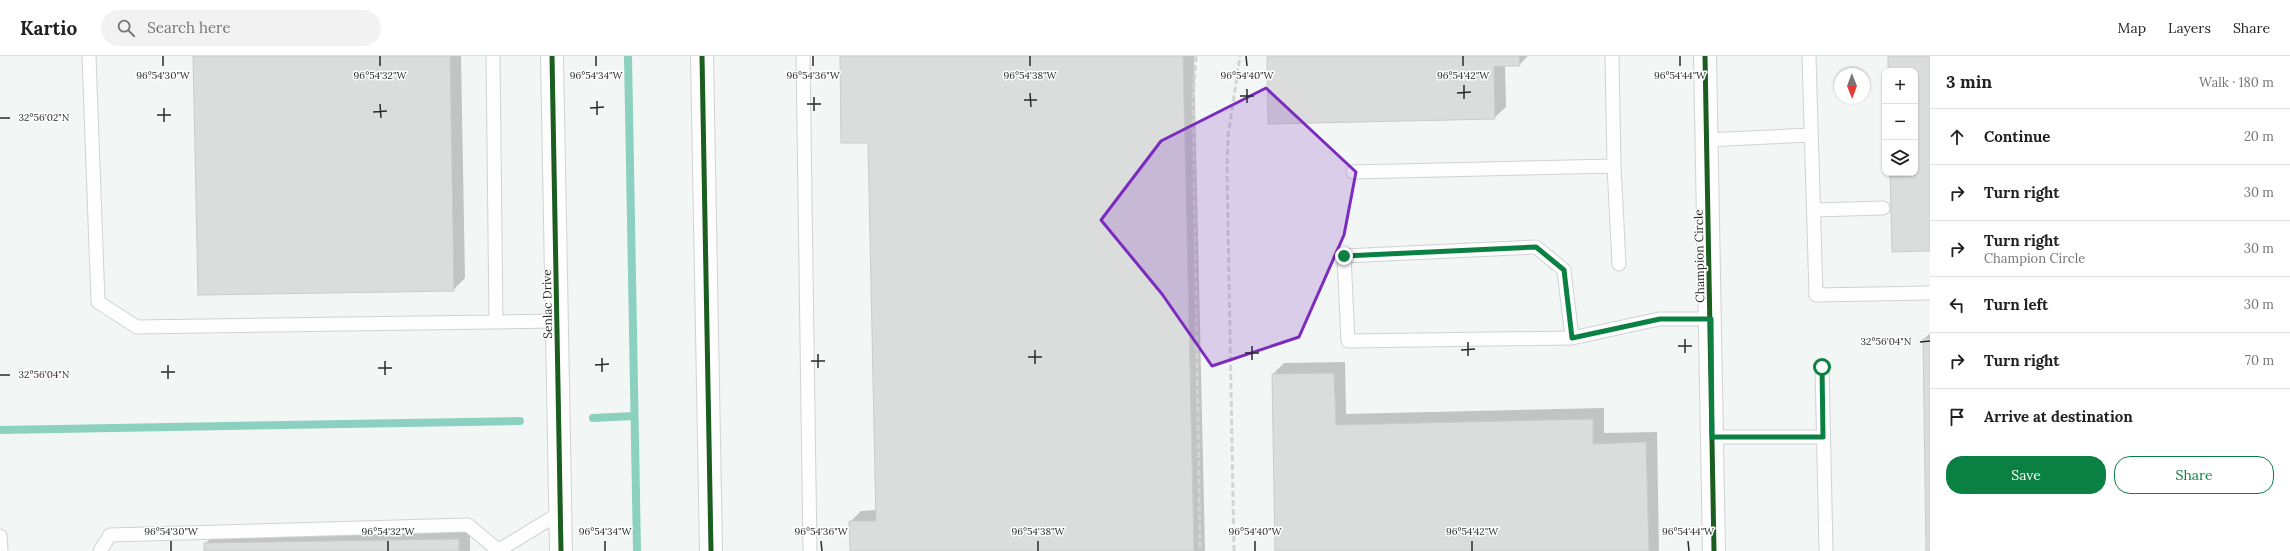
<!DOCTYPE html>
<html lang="en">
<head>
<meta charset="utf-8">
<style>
	body { margin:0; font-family:Lora,serif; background:#f2f2f2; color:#202124 }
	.controls { position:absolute; right:12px; top:12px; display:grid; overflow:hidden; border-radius:8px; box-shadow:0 1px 3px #0004 }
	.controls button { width:36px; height:36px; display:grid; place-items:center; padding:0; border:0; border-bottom:1px solid #e0e0e0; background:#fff; color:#202124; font:20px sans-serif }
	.compass { position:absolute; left:1834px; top:12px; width:36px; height:36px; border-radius:50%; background:#fff; box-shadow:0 1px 3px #0004; rotate:179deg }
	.stop { position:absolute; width:12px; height:12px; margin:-9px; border:3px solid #0b8043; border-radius:50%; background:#fff }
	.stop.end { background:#0b8043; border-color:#fff; box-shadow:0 1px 4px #0008 }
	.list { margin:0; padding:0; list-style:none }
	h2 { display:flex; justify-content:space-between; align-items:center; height:52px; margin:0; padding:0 16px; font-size:17px }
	h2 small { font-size:13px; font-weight:400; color:#757577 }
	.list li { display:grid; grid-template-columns:26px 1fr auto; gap:12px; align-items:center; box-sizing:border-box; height:56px; padding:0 16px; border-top:1px solid #e0e0e0 }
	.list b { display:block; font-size:15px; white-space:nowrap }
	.list p { margin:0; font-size:13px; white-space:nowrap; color:#757577 }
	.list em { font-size:13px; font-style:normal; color:#757577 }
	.actions { display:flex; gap:8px; padding:12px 16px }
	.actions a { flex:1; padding:9px 0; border:1px solid #0b8043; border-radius:16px; text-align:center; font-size:14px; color:#0b8043 }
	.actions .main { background:#0b8043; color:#fff }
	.icon { flex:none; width:22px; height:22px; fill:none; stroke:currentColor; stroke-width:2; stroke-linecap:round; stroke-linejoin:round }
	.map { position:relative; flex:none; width:1930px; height:495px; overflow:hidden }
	header { display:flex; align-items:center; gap:24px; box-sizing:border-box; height:56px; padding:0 20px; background:#fff; border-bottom:1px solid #e0e0e0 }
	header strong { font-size:19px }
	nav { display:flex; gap:22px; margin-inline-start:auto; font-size:14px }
	.search { width:280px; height:36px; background:#f2f2f2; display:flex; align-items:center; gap:10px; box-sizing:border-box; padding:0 14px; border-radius:22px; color:#757577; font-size:15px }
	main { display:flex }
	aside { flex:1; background:#fff }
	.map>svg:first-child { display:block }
	.shadow { fill:#0003 }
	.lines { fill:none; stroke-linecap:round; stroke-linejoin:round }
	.stream { stroke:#8cd1bd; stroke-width:8 }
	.building { fill:#dadddc; stroke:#c9cccb }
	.service-casing { stroke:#d0d3d1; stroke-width:15 }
	.minor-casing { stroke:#d0d3d1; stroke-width:24 }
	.tertiary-casing { stroke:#d0d3d1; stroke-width:24 }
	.service { stroke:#fdfefd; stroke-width:13 }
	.minor { stroke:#fdfefd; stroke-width:22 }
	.tertiary { stroke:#fdfefd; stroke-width:22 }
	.rail { stroke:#d3d5d5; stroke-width:3; stroke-dasharray:6 3; stroke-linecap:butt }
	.cycleway-casing { stroke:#fff; stroke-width:8 }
	.cycleway { stroke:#1b5e20; stroke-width:5 }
	.route { stroke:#0b8043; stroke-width:5 }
	.marked { fill:#7b2cbf; fill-opacity:0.2; stroke:#7b2cbf; stroke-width:3; stroke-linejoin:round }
	.ticks { fill:none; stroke:#292b2a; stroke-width:1.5 }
	.labels { text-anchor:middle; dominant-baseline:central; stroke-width:3; stroke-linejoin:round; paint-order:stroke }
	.street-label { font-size:12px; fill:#292b2a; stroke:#fff }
	.ticks-label { font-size:10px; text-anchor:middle; fill:#292b2a; stroke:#fff; stroke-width:3; stroke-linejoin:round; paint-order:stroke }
</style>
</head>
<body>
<header>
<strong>Kartio</strong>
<div class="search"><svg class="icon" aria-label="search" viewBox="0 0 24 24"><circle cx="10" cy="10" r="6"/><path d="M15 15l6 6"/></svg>Search here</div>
<nav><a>Map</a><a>Layers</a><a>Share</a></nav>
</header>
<main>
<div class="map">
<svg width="1930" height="495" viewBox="0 0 1930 495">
	<rect width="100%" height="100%" fill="#f2f6f4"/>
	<path class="shadow" d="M194,0h267l4,222 -12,12z
		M841,0h353l11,495h-354l-1,-29 11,-11 16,-1 -8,-368z
		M1268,0h260l-9,9h-14l1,42 -12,11z
		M1930,277v218h-3l-3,-212z
		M1345,306l1,52 258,-6v25l53,-1 2,119h-383l-3,-177 11,-11z
		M470,472v23h-265v-7l11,-11z"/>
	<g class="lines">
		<path class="stream" d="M628,0l9,495
			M593,362l41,-2
			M0,374l520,-9"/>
	</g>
	<path class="building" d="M193,0h257l4,235 -256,4z
		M840,0h343l11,495h-344l-1,-30h27l-8,-378h-27z
		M1267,0h252l1,10h-26l1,53 -227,5z
		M1888,0h42v195l-38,1 -2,-79h25v-102h-27z
		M1930,282v213h-4l-3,-212z
		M1334,317l2,52 257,-6v25l53,-2 3,109h-374l-3,-177z
		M459,483v12h-255v-8z"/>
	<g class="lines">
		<g class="service-casing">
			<path id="service" d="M89,0l9,246 39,25 420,-6
				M493,0l3,266
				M803,0l7,495
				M1809,0l7,239 114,-2
				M1706,84l105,-5
				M1614,110l5,98
				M1353,116l261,-6 -2,-110
				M1814,154l69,-2
				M1572,282l-8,-68 -28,-23 -192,9 4,85 224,-3 87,-19h52
				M1822,311l4,184
				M1712,381h111
				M0,480l1,15
				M499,494l61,-37
				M100,495l10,-16 358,-10 31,26"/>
		</g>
		<g class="minor-casing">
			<path id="minor" d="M1705,0l9,495"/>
		</g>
		<g class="tertiary-casing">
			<path id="tertiary" d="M552,0l9,495
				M702,0l9,495"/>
		</g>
		<use href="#service" class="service"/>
		<use href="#minor" class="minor"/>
		<use href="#tertiary" class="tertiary"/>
		<path class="rail" d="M1196,0l-3,43 7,452
			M1234,495l-7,-381 1,-34 12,-80"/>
		<g class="cycleway-casing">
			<path id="cycleway" d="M552,0l9,495
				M702,0l9,495
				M1705,0l9,495"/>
		</g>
		<use href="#cycleway" class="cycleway"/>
	</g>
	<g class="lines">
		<path class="route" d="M1344,200l192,-9 28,23 8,68 88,-19h51l1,118h111l-1,-70"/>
	</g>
	<path class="marked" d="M1266,32l90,84 -12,63 -45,102 -87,29 -50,-72 -61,-74 60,-79z"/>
	<path class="ticks" d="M163,0v10M380,0v10M596,0v10M813,0v10M1030,0v10M1246,0l1,10M1463,0v10M1680,0v10M1464,29v14M1247,33v14M1030,37l1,14M1457,37l14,-1M1240,40h14M814,41v14M1024,44h13M597,45v14M380,48l1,14M807,48h14M164,52v14M590,52l14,-1M373,56l14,-1M157,59h14M0,62h10M1685,283v14M1468,286v14M1920,286l10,-1M1252,290v14M1678,290h14M1035,294v14M1461,294l14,-1M1245,297h14M818,298v14M1028,301h14M602,302v14M385,305v14M811,305h14M168,309v14M595,309l14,-1M378,312h14M161,316h14M0,319h10M171,485v10M388,485v10M605,485v10M821,485l1,10M1038,485v10M1255,485v10M1472,485v10M1688,485l1,10"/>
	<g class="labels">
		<g class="street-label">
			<text transform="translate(1699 200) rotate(-91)">Champion Circle</text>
			<text transform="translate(547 248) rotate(-91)">Senlac Drive</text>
		</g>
	</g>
	<g class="ticks-label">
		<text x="163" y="23">96°54'30"W</text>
		<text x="380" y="23">96°54'32"W</text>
		<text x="596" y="23">96°54'34"W</text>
		<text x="813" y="23">96°54'36"W</text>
		<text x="1030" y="23">96°54'38"W</text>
		<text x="1247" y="23">96°54'40"W</text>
		<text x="1463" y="23">96°54'42"W</text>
		<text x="1680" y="23">96°54'44"W</text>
		<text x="44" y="65">32°56'02"N</text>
		<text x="1886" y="289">32°56'04"N</text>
		<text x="44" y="322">32°56'04"N</text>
		<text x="171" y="479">96°54'30"W</text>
		<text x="388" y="479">96°54'32"W</text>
		<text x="605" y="479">96°54'34"W</text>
		<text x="821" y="479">96°54'36"W</text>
		<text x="1038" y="479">96°54'38"W</text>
		<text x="1255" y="479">96°54'40"W</text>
		<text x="1472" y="479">96°54'42"W</text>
		<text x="1688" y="479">96°54'44"W</text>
	</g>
</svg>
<div class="controls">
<button>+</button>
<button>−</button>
<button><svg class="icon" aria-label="layers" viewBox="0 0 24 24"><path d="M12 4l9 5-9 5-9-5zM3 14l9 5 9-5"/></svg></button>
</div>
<svg class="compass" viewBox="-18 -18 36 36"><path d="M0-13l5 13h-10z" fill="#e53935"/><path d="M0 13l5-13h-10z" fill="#757577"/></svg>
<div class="stop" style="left:1822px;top:311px"></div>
<div class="stop end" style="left:1344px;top:200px"></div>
</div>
<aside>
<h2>3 min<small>Walk · 180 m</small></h2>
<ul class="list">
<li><svg class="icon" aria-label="ahead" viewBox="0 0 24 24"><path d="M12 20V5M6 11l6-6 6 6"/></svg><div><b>Continue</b></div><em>20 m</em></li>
<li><svg class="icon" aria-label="right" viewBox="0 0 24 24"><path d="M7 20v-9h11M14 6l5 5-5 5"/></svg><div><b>Turn right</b></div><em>30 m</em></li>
<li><svg class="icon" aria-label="right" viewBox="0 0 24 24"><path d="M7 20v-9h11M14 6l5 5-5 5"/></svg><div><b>Turn right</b><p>Champion Circle</p></div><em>30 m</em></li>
<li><svg class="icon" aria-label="left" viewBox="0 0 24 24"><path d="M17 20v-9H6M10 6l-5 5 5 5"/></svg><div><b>Turn left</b></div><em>30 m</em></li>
<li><svg class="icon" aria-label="right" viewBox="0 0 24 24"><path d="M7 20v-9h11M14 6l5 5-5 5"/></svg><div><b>Turn right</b></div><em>70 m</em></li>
<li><svg class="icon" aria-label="arrive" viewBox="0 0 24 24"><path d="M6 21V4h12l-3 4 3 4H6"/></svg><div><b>Arrive at destination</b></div></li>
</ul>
<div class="actions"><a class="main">Save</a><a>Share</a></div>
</aside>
</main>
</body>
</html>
